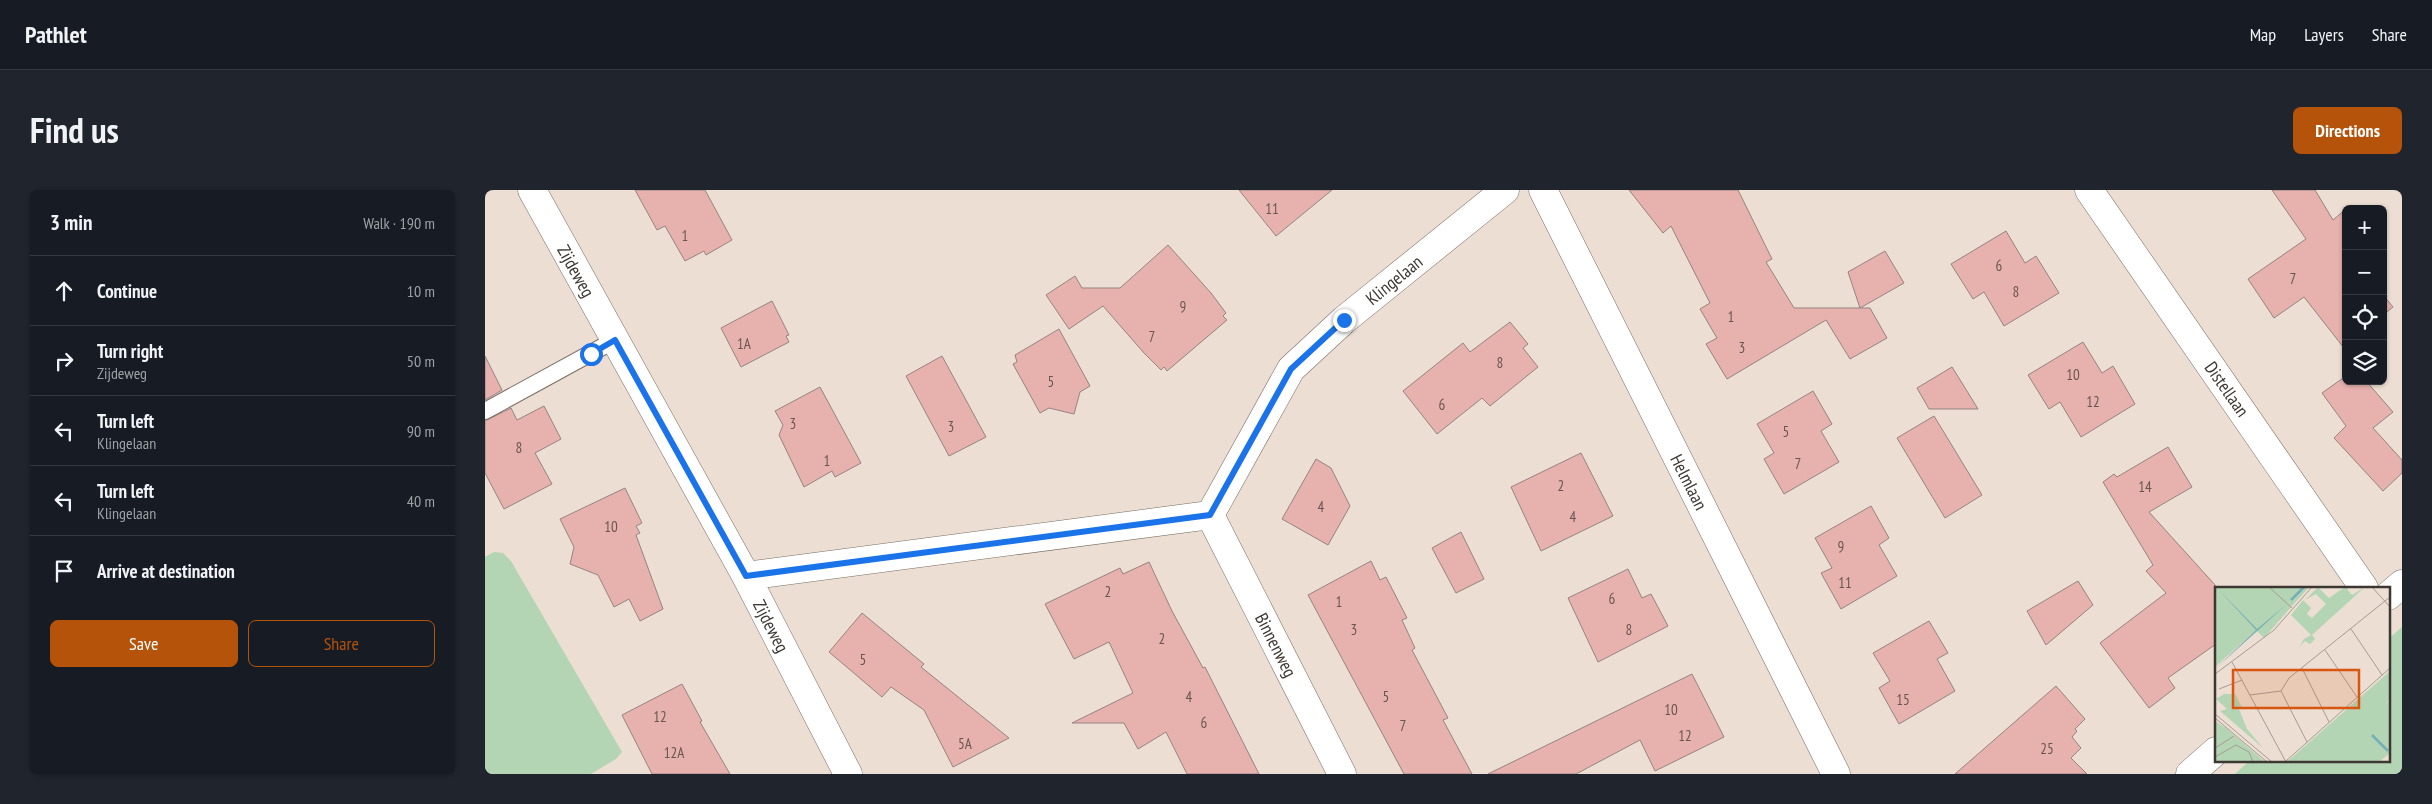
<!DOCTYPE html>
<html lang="en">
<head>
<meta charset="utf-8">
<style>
	body { margin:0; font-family:"PT Sans Narrow",sans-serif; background:#20242c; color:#f1f3f6 }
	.controls { position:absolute; right:15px; top:15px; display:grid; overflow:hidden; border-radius:8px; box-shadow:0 1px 4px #0004 }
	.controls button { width:45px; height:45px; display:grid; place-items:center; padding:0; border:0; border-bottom:1px solid #363941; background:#171b24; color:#f1f3f6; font:25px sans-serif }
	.stop { position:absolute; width:15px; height:15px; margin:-11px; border:4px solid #1a73e8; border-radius:50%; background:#fff }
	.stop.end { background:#1a73e8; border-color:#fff; box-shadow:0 1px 5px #0008 }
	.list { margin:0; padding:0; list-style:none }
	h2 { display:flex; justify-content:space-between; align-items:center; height:65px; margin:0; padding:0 20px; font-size:21px }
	h2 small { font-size:16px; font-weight:400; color:#9ea1a6 }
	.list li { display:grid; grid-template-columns:32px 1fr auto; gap:15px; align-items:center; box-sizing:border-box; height:70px; padding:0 20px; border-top:1px solid #363941 }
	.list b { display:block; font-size:19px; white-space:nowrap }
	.list p { margin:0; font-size:16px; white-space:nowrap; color:#9ea1a6 }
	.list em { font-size:16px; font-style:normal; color:#9ea1a6 }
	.actions { display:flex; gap:10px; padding:15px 20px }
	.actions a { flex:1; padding:11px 0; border:1px solid #b45309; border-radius:8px; text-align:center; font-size:18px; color:#b45309 }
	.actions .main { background:#b45309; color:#fff }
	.icon { flex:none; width:28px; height:28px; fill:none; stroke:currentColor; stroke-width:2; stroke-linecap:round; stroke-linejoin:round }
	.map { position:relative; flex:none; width:1917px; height:584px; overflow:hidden; border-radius:8px }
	header { display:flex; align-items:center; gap:30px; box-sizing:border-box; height:70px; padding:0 25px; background:#171b24; border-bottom:1px solid #363941 }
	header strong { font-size:24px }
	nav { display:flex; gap:28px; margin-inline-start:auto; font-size:18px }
	.intro { display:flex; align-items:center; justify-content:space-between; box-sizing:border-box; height:120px; padding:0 30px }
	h1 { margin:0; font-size:35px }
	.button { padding:12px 22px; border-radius:8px; background:#b45309; color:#fff; font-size:18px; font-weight:700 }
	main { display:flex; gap:30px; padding:0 30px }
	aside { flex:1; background:#171b24; border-radius:8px; box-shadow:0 1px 4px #0004 }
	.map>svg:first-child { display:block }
	.green { fill:#b4d5b4 }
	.building { fill:#e7b2ad; stroke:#958382 }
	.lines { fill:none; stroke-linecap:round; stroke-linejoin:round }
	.lane-casing { stroke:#7a6e64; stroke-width:18 }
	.street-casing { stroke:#7a6e64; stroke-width:29 }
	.lane { stroke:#fff; stroke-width:16 }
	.street { stroke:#fff; stroke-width:28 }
	.route { stroke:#1a73e8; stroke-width:6 }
	.labels { text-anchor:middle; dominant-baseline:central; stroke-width:4; stroke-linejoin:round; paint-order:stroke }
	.number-label { font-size:15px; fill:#685652 }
	.street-label { font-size:18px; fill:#3d3733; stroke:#fff }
	.inset-river { fill:none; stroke:#74afbb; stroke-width:2.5 }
	.inset-road { fill:none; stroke:#a69b93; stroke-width:1 }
	.view { fill:#d75610; fill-opacity:0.15; stroke:#d75610; stroke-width:2.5 }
	.inset-edge { fill:none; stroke:#3d3733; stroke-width:2.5 }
</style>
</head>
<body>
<header>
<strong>Pathlet</strong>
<nav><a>Map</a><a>Layers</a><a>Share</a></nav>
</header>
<div class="intro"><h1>Find us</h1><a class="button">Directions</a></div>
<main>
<aside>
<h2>3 min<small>Walk · 190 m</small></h2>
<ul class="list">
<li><svg class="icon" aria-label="ahead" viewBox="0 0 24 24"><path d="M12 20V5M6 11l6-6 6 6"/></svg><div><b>Continue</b></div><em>10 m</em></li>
<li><svg class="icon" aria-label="right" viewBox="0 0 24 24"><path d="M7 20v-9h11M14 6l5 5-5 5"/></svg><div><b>Turn right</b><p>Zijdeweg</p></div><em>50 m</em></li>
<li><svg class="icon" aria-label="left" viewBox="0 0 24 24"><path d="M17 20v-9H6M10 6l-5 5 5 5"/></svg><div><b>Turn left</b><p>Klingelaan</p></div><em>90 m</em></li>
<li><svg class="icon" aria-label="left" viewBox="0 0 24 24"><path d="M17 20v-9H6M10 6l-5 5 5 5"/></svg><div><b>Turn left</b><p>Klingelaan</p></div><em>40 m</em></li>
<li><svg class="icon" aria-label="arrive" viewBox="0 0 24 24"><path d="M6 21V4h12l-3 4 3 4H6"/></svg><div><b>Arrive at destination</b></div></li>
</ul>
<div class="actions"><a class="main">Save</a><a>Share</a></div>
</aside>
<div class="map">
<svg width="1917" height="584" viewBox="0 0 1917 584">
	<rect width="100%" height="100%" fill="#ecded3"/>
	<path class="green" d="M9,362l9,1 8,8 111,191 -6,7 -25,15h-106v-217z
		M1917,437v147h-167l15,-14h138v-121z"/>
	<path class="building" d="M150,0h70l27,50 -26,15 -2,-4 -19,10 -20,-35 -8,4z
		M754,0h93l-56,46z
		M1144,0h109l34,69 -6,3 28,46h76l17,30 -37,21 -24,-39 -99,59 -21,-35 11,-6 -17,-29 10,-6 -39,-77 -8,7z
		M1787,0h43l18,30 13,-11 -2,139 -40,-51 -30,21 -26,-39 58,-40z
		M1521,41l19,32 11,-7 23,37 -55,33 -20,-34 -11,7 -22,-35z
		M683,55l43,48 15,20 -3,3 4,4 -60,51 -3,-4 -3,3 -17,-17 -41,-47 -34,23 -23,-34 29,-19 7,12h38z
		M1400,61l19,32 -44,25 -12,-36z
		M1898,105l10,12 -10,8z
		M287,111l17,34 -3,1 3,6 -48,25 -20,-39z
		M1025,132l18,22 -5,4 15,19 -48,39 -8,-8 -45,36 -34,-43 60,-48 7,9z
		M574,139l31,57 -10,6 -6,22 -25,-6 -9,5 -27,-49 4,-2 -2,-7z
		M1598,152l19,31 11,-7 22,38 -54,33 -21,-35 -11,7 -21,-34z
		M0,166l17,34 -17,10z
		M457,166l44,81 -37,19 -43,-80z
		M1467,177l10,16 16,26h-49l-12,-21z
		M1861,186v5h20l27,31 -20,16 29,32v13l-19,18 -49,-53 12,-12 -24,-33z
		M335,197l41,76 -26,14 -3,-6 -28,16 -25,-52 4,-10 -8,-14z
		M1328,201l19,33 -11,7 18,31 -55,32 -20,-35 10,-6 -17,-29z
		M59,216l17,33 -26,14 17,31 -48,25 -19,-36v-52l26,-13 6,12z
		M1449,226l48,79 -37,23 -48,-80z
		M1683,257l24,40 -43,25 67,74v58l-48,34 7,10 -26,20 -49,-65 66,-50 -20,-22 7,-6 -50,-83 11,-8 3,3z
		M1096,263l32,63 -72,35 -30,-64z
		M831,269l15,9 19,38 -22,39 -46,-26z
		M140,298l17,35 -6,3 4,7 -4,2 27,74 -23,12 -11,-22 -15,8 -16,-32 -28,-11 4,-17 -14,-28z
		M1386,316l18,32 -10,7 18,31 -56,33 -20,-36 11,-5 -17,-30z
		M976,342l23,47 -28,14 -24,-45z
		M886,371l9,19 6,-3 21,41 -5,2 13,28 -3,2 36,68 -5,2 29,54h-68l-96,-179z
		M664,372l23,49 31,57 2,-1 54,107h-72l-21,-42 -28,17 -14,-26h-52l61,-30 -24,-51 -35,17 -29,-55 75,-36 3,6z
		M1143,379l14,29 9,-4 17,32 -70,36 -30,-64z
		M1593,391l15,24 -47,40 -19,-34z
		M377,423l62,51 -3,3 88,71 -56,29 -29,-57 -33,-23 -9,10 -53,-45z
		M1444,431l19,32 -11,6 18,32 -56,33 -20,-36 11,-7 -17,-28z
		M1207,484l32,63 -69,34 -15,-31 -64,34h-88z
		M197,494l20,37 -2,1 30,52h-78l-30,-59z
		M1571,496l29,33 -10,10 2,2 -5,6 9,11 -10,10 16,16h-132z"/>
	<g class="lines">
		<g class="lane-casing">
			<path id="lane" d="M0,221l130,-71"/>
		</g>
		<g class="street-casing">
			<path id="street" d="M47,0l214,386 102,198
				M1058,0l293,584
				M1604,0l275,398
				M725,325l132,259
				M261,386l464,-61 81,-146 53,-49 161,-130
				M1903,406l14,-12
				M1705,584l26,-23"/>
		</g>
		<use href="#lane" class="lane"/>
		<use href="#street" class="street"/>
	</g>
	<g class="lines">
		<path class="route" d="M106,164l24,-14 131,236 464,-61 81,-146 53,-49"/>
	</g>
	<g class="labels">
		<g class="number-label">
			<text x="787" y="18">11</text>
			<text x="200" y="45">1</text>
			<text x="1514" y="75">6</text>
			<text x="1808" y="88">7</text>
			<text x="1531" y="101">8</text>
			<text x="698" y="116">9</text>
			<text x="1246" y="126">1</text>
			<text x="667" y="146">7</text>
			<text x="259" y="153">1A</text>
			<text x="1257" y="157">3</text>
			<text x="1015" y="172">8</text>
			<text x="1588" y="184">10</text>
			<text x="566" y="191">5</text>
			<text x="1608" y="211">12</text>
			<text x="957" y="214">6</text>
			<text x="308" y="233">3</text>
			<text x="466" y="236">3</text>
			<text x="1301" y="241">5</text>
			<text x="34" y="257">8</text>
			<text x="342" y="270">1</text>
			<text x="1313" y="273">7</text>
			<text x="1076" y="295">2</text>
			<text x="1660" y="296">14</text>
			<text x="836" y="316">4</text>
			<text x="1088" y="326">4</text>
			<text x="126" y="336">10</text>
			<text x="1356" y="356">9</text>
			<text x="1360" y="392">11</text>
			<text x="623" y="401">2</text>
			<text x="1127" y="408">6</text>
			<text x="854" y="411">1</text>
			<text x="869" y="439">3</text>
			<text x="1144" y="439">8</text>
			<text x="677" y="448">2</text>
			<text x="378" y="469">5</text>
			<text x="704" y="506">4</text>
			<text x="901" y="506">5</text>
			<text x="1418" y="509">15</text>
			<text x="1186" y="519">10</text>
			<text x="175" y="526">12</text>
			<text x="719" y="532">6</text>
			<text x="918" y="535">7</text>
			<text x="1200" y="545">12</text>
			<text x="480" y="553">5A</text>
			<text x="1562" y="558">25</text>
			<text x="189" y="562">12A</text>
		</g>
		<g class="street-label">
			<text transform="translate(91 81) rotate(61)">Zijdeweg</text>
			<text transform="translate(909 90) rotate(-39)">Klingelaan</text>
			<text transform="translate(1742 199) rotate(55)">Distellaan</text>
			<text transform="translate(1204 292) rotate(63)">Helmlaan</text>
			<text transform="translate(286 436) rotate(63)">Zijdeweg</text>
			<text transform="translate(791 455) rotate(63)">Binnenweg</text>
		</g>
	</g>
	<g transform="translate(1730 397)">
		<rect width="175" height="175" fill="#ecded3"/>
		<path d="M0,0h94l-45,51 -8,-8 -41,37zM103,0l11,11 16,-11h4l-2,2 5,6 13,-8 -53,48 3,4 -5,5 -5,-3 -6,6 5,-8 7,-4 -20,-20 12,-15 8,8 -4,6 5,4 14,-14 -10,-10 -11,6zM175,84v29l-5,4 5,-3 -1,53 -10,8 -91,-1zM9,107h11l7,13 -3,2 8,20 16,19 -43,-37 7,-2 -11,-10zM0,134l11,7 39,34h-50z" fill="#b4d5b4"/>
		<path d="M1,0l41,42 29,-24 -71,64 41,-39z" fill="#74afbb"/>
		<path class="inset-river" d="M76,13l13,-13M157,148l16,16"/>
		<path class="inset-road" d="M54,0l23,21M157,0l18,20M136,42l31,46M110,63l32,47M17,75l54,100M87,81l27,54M0,87l59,-44 38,-43M4,102l23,-9M66,104l26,51M35,108l31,-4 8,-13 101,-81M0,127l57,48M0,131l52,44M0,161l19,-12M0,170l21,-12 13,7 4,10M71,174l104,-93"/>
		<path class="view" d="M18,83h126v38h-126z"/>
		<rect width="175" height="175" class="inset-edge"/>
	</g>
</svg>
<div class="controls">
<button>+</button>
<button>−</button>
<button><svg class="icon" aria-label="locate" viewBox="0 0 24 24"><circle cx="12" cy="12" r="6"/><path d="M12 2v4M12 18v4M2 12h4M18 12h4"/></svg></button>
<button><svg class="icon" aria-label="layers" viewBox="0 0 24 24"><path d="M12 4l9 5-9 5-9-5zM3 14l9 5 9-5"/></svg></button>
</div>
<div class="stop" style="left:106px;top:164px"></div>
<div class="stop end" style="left:859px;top:130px"></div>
</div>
</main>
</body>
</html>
